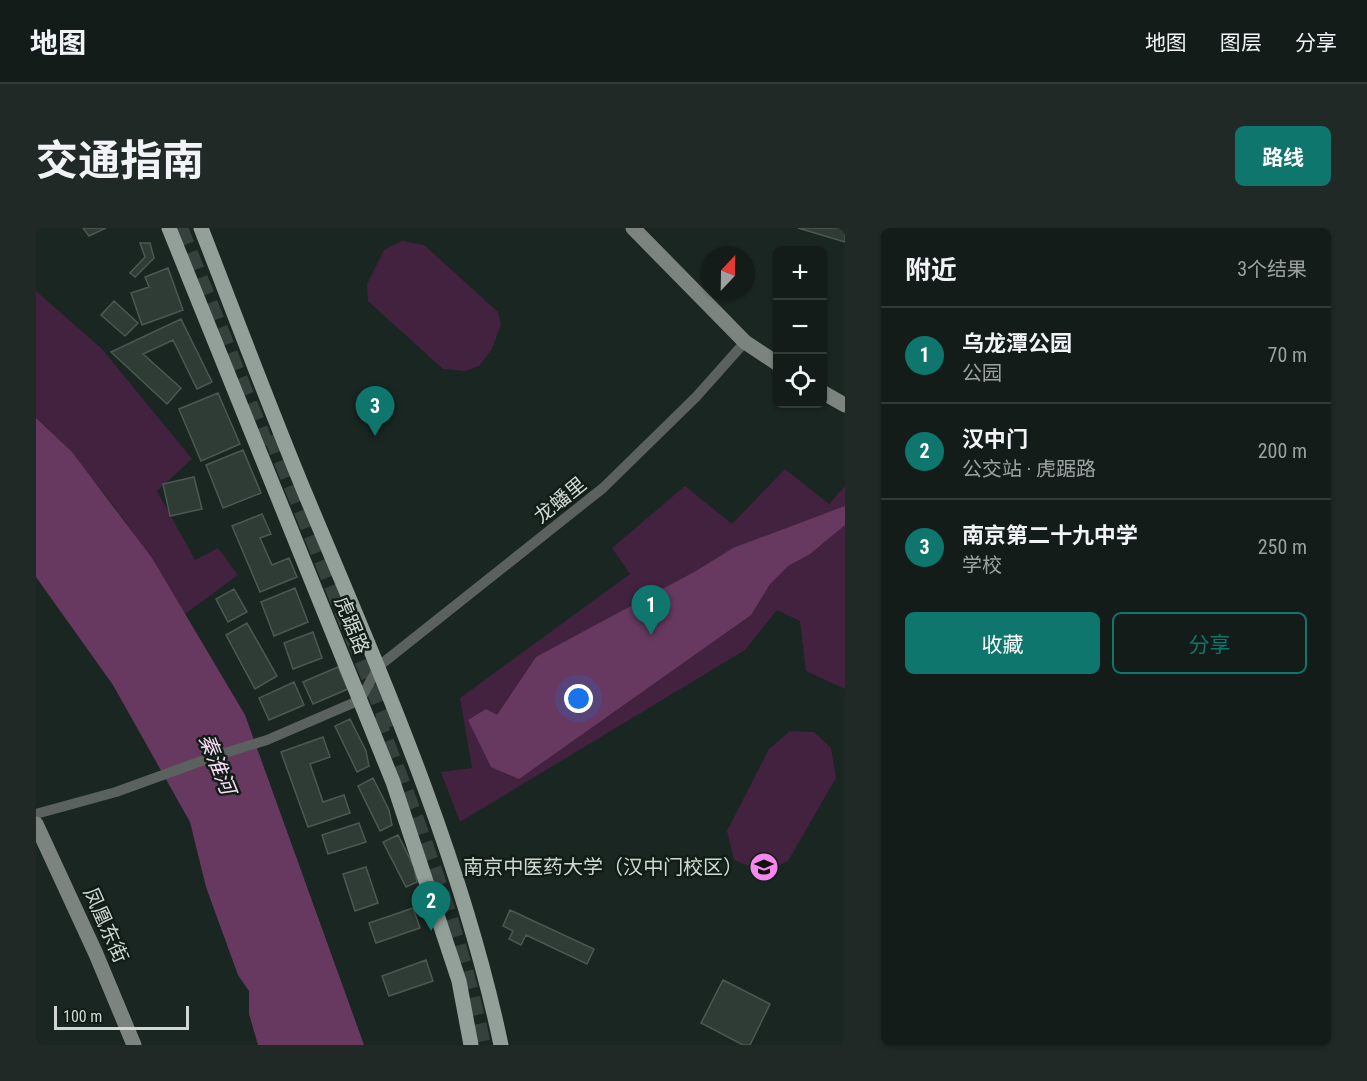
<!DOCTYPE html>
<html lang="zh">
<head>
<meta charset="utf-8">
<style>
	body { margin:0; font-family:"Roboto Condensed","Noto Sans SC",sans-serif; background:#212926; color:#f1f3f6 }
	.controls { position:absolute; right:18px; top:18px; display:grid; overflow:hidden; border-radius:9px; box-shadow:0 2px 4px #0004 }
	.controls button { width:54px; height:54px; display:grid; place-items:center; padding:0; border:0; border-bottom:2px solid #333a38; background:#141c19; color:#f1f3f6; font:30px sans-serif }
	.compass { position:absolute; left:665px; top:18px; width:54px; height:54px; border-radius:50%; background:#141c19; box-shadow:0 2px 4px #0004; rotate:22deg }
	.scale { position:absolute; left:18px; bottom:15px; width:135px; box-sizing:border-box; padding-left:6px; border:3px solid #d1d8d4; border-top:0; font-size:16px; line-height:21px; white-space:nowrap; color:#d1d8d4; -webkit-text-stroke:4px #111d17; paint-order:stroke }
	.you { position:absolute; left:543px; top:471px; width:21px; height:21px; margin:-15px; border:4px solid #fff; border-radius:50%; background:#1a73e8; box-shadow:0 0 0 9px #1a73e833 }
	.badge { display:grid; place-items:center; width:39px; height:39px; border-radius:50%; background:#0f766e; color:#fff; font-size:20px; font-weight:700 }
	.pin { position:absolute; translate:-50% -50px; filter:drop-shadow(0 2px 3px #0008) }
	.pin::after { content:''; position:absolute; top:32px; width:21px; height:18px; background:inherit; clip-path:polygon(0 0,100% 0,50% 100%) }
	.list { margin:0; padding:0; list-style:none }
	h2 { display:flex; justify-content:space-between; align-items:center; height:78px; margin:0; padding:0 24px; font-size:26px }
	h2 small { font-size:20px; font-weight:400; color:#9da1a2 }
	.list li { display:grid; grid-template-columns:39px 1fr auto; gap:18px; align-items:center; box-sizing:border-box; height:96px; padding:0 24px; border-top:2px solid #333a38 }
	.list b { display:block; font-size:22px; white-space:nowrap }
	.list p { margin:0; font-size:20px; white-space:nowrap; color:#9da1a2 }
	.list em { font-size:20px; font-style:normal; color:#9da1a2 }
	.actions { display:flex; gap:12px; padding:18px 24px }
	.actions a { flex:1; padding:14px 0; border:2px solid #0f766e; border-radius:9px; text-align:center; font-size:21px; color:#0f766e }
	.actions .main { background:#0f766e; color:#fff }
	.icon { flex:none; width:33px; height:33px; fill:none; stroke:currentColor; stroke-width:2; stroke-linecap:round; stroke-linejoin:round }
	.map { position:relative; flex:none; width:809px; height:817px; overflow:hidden; border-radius:9px }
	header { display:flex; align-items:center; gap:36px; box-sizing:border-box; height:84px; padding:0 30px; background:#141c19; border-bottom:2px solid #333a38 }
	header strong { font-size:28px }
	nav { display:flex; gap:33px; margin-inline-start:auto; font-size:21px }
	.intro { display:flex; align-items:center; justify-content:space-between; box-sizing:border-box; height:144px; padding:0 36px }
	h1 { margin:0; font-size:42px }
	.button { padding:15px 27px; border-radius:9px; background:#0f766e; color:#fff; font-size:21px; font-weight:700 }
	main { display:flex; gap:36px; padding:0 36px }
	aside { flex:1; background:#141c19; border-radius:9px; box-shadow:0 2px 4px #0004 }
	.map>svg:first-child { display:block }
	.green { fill:#42223e }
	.forest { fill:#673961 }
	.building { fill:#2f3c36; stroke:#4c5952; stroke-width:1.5 }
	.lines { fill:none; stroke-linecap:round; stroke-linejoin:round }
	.highway-tunnel { stroke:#35413c; stroke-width:18; stroke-dasharray:18 9; stroke-linecap:butt }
	.street { stroke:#5b615e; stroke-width:10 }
	.secondary { stroke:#7b847f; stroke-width:15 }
	.primary { stroke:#939f99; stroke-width:15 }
	.labels { text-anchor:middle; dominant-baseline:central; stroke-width:5; stroke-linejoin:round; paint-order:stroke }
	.street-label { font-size:20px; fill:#d1d8d4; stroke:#111d17 }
	.poi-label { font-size:20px; fill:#d1d8d4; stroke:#111d17; text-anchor:end }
	.water-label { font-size:21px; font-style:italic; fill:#f7d9f2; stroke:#111d17 }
</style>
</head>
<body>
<header>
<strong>地图</strong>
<nav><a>地图</a><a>图层</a><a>分享</a></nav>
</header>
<div class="intro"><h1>交通指南</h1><a class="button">路线</a></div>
<main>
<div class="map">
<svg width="809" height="817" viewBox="0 0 809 817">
	<rect width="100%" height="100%" fill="#1a2621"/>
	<path class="green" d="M366,13l22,4 74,67 3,13 -9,24 -13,17 -14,5 -22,-2 -75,-68 -1,-17 17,-34z
		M0,63l66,58 90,110 -35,32 38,69 23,-12 20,27 -53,39c-42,-71 -89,-139 -149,-196z
		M749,241l44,35 16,-18v203l-39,-18 -6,-50 -23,-11 -32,40 -285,172 -19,-50 31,-4 -12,-70 170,-124 -18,-26 73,-62 47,38z
		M754,503l24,1 17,16 5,30 -48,83 -24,11 -30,-12 -7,-29 42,-82z"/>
	<path class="forest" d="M0,190l36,34 80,106 93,157 119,330h-106l-9,-31v-23l-11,-16 -32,-88 -16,-65 -77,-137 -77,-108z
		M809,278v19l-35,29 -22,12 -18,18 -19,31 -232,164 -28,-12 -23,-47 18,-11 11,6 39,-58 160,-86 37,-23z"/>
	<path class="building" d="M47,0h23l-17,8z
		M762,0h47v14z
		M762,0h47v14z
		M104,15h10l4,15 -19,19 -5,-4 15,-16z
		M132,40l15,42 -41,15 -11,-32 18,-6 -4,-10z
		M78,73l24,22 -13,13 -24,-21z
		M145,91l31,63 -15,7 -24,-49 -30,14 38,34 -14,16 -56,-52z
		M182,165l22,51 -39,17 -22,-52z
		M207,222l18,43 -38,15 -17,-43z
		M158,249l8,32 -32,7 -7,-32z
		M226,286l9,20 -11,4 12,27 17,-7 8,19 -37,15 -28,-66z
		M259,360l13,34 -34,14 -13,-34z
		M198,361l13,23 -19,10 -12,-23z
		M211,395l30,53 -22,13 -29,-54z
		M277,404l9,26 -29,11 -9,-26z
		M302,439l10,22 -35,15 -10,-22z
		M258,454l10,23 -35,15 -10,-22z
		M314,491l16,32 3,15 -12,6 -22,-46z
		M287,509l7,20 -20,7 13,38 21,-7 6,18 -42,14 -27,-75z
		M337,550l16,32 3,15 -12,6 -22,-45z
		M323,595l7,19 -38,12 -6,-19z
		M362,607l16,32 3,15 -11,5 -23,-45z
		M330,639l12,36 -23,8 -12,-37z
		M377,680l7,20 -44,15 -7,-20z
		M474,682l84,39 -7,15 -61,-29 -5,10 -12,-6 4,-8 -10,-5z
		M390,732l7,21 -44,15 -7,-20z
		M687,752l47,24 -20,41h-7l-42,-22z"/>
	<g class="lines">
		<path class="highway-tunnel" d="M143,0l90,227
			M236,207l119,294
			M339,489c42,103 85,219 107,328"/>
		<path class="street" d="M0,586l80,-22 102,-37 49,-15 93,-40 19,-34 224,-178 93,-91 49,-55"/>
		<path class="secondary" d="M597,0l112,114 33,22
			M786,164l23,13
			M0,596l60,130 38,91"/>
		<path class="primary" d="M133,0l224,554 66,199 12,64
			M165,0c35,90 69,181 106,270 75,179 154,357 194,547"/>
	</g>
	<defs>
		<g id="university-disc" transform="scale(1.5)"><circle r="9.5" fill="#f788eb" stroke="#111d17"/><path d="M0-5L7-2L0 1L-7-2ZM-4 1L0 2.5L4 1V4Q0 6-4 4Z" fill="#111"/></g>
	</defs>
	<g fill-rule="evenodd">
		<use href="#university-disc" x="728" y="639"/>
	</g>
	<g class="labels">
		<g class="street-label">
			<text transform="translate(524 272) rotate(-39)">龙蟠里</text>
			<text transform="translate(316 397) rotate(68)">虎踞路</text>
			<text transform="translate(70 697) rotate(66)">凤凰东街</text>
		</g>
		<g class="poi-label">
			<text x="707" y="639">南京中医药大学（汉中门校区）</text>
		</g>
		<g class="water-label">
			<text transform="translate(181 536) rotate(68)">秦淮河</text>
		</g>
	</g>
</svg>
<div class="controls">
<button>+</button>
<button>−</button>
<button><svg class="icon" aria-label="locate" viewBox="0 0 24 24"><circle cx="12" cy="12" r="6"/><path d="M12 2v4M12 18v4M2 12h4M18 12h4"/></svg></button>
</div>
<svg class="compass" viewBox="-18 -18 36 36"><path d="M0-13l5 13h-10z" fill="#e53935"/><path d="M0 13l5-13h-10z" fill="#9da1a2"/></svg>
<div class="scale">100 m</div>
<div class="you"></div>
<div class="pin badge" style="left:615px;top:407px">1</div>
<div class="pin badge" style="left:395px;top:703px">2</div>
<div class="pin badge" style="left:339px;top:208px">3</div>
</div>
<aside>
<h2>附近<small>3个结果</small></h2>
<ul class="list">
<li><span class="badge">1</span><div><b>乌龙潭公园</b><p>公园</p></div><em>70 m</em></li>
<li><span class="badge">2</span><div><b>汉中门</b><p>公交站 · 虎踞路</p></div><em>200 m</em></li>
<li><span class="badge">3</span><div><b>南京第二十九中学</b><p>学校</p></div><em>250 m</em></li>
</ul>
<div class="actions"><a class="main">收藏</a><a>分享</a></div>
</aside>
</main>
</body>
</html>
